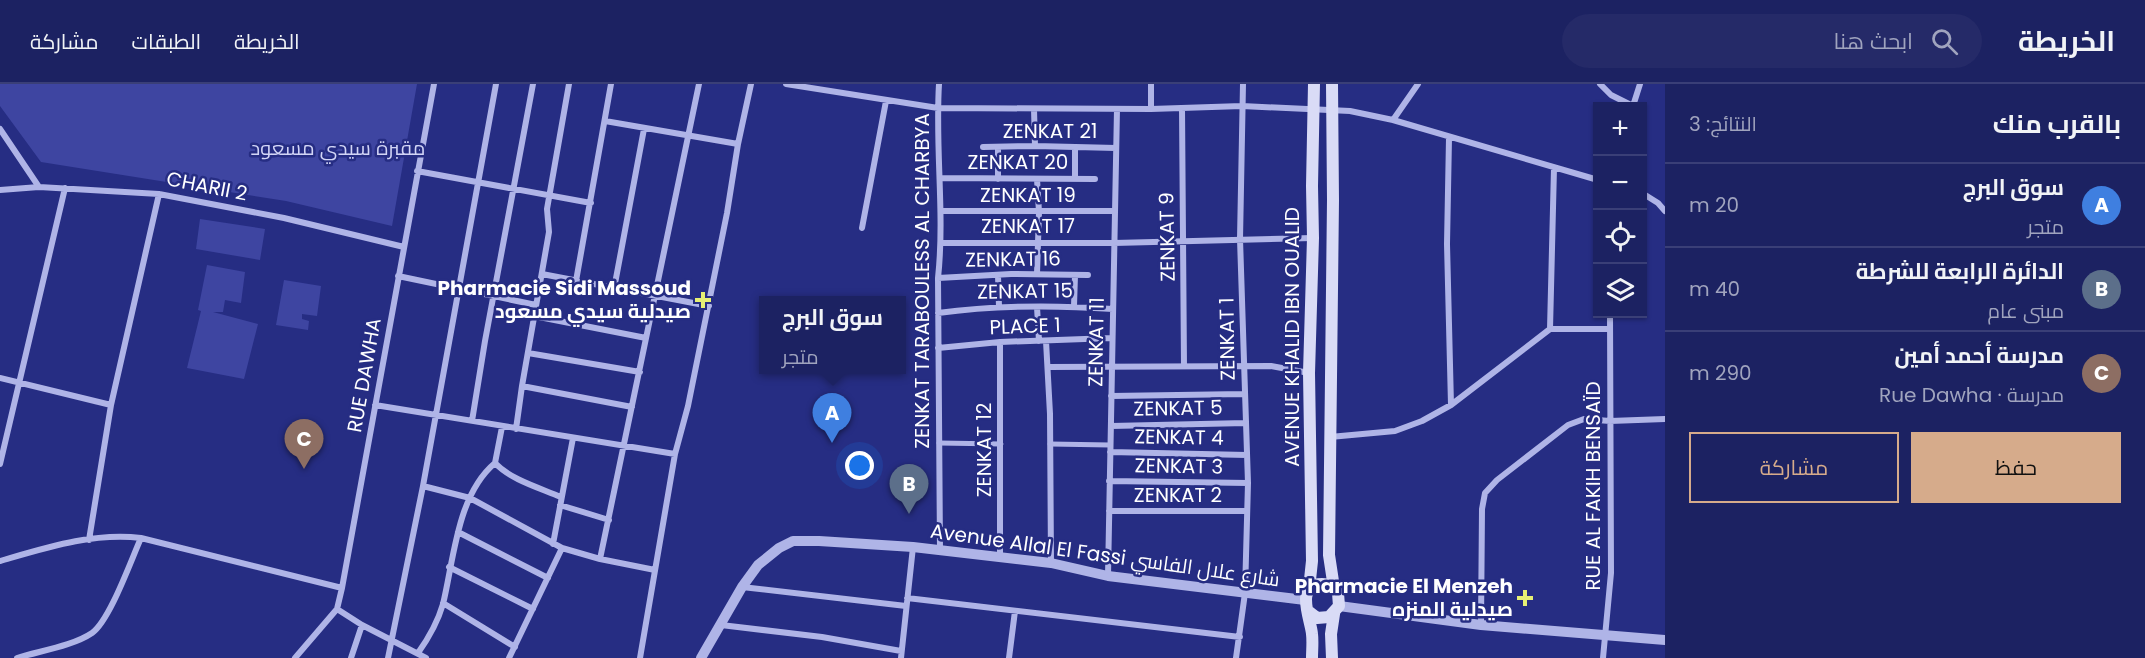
<!DOCTYPE html>
<html lang="ar">
<head>
<meta charset="utf-8">
<style>
	body { margin:0; font-family:Poppins,Cairo,sans-serif; background:#252a68; color:#f1f3f6; direction:rtl }
	.controls { position:absolute; right:18px; top:18px; display:grid; overflow:hidden; border-radius:0px; box-shadow:0 2px 4px #0004 }
	.controls button { width:54px; height:54px; display:grid; place-items:center; padding:0; border:0; border-bottom:2px solid #3a3f77; background:#1c2262; color:#f1f3f6; font:30px sans-serif }
	.you { position:absolute; left:860px; top:382px; width:21px; height:21px; margin:-15px; border:4px solid #fff; border-radius:50%; background:#1a73e8; box-shadow:0 0 0 9px #1a73e833 }
	.badge { display:grid; place-items:center; width:39px; height:39px; border-radius:50%; background:#d6ab8b; color:#fff; font-size:20px; font-weight:700 }
	.pin { position:absolute; translate:-50% -50px; filter:drop-shadow(0 2px 3px #0008) }
	.pin::after { content:''; position:absolute; top:32px; width:21px; height:18px; background:inherit; clip-path:polygon(0 0,100% 0,50% 100%) }
	.popup { position:absolute; left:759px; top:212px; width:147px; height:78px; box-sizing:border-box; display:grid; place-content:center; border-radius:0px; background:#1c2262; filter:drop-shadow(0 2px 4px #0005); font-size:20px; white-space:nowrap; color:#a0a4be }
	.popup b { font-size:22px; color:#f1f3f6 }
	.popup::after { content:''; position:absolute; left:50%; top:100%; margin-left:-12px; border:12px solid transparent; border-top-color:#1c2262 }
	.list { margin:0; padding:0; list-style:none }
	h2 { display:flex; justify-content:space-between; align-items:center; height:78px; margin:0; padding:0 24px; font-size:26px }
	h2 small { font-size:20px; font-weight:400; color:#a0a4be }
	.list li { display:grid; grid-template-columns:39px 1fr auto; gap:18px; align-items:center; box-sizing:border-box; height:84px; padding:0 24px; border-top:2px solid #3a3f77 }
	.list b { display:block; font-size:22px; white-space:nowrap }
	.list p { margin:0; font-size:20px; white-space:nowrap; color:#a0a4be }
	.list em { font-size:20px; font-style:normal; color:#a0a4be }
	.actions { display:flex; gap:12px; padding:18px 24px }
	.actions a { flex:1; padding:14px 0; border:2px solid #d6ab8b; border-radius:0px; text-align:center; font-size:21px; color:#d6ab8b }
	.actions .main { background:#d6ab8b; color:#111 }
	.icon { flex:none; width:33px; height:33px; fill:none; stroke:currentColor; stroke-width:2; stroke-linecap:round; stroke-linejoin:round }
	.map { position:relative; flex:none; width:1665px; height:574px; overflow:hidden; direction:ltr }
	header { display:flex; align-items:center; gap:36px; box-sizing:border-box; height:84px; padding:0 30px; background:#1c2262; border-bottom:2px solid #3a3f77 }
	header strong { font-size:28px }
	nav { display:flex; gap:33px; margin-inline-start:auto; font-size:21px }
	.search { width:420px; height:54px; background:#252a68; display:flex; align-items:center; gap:15px; box-sizing:border-box; padding:0 21px; border-radius:33px; color:#a0a4be; font-size:22px }
	main { display:flex }
	aside { flex:1; background:#1c2262 }
	.map>svg:first-child { display:block }
	.green { fill:#3e45a1 }
	.lines { fill:none; stroke-linecap:round; stroke-linejoin:round }
	.pedestrian { stroke:#afb4e7; stroke-width:5 }
	.minor { stroke:#afb4e7; stroke-width:6 }
	.tertiary { stroke:#afb4e7; stroke-width:10 }
	.secondary { stroke:#d9dbf6; stroke-width:12 }
	.poi-dot { fill:#e6f074; stroke:#262d83; stroke-width:2 }
	.labels { text-anchor:middle; dominant-baseline:central; stroke-width:5; stroke-linejoin:round; paint-order:stroke }
	.street-label { font-size:20px; fill:#fff; stroke:#262d83 }
	.park-label { font-size:20px; fill:#d2d5f6; stroke:#262d83 }
	.poi-label { font-size:20px; font-weight:bold; fill:#fff; stroke:#262d83; text-anchor:end }
</style>
</head>
<body>
<header>
<strong>الخريطة</strong>
<div class="search"><svg class="icon" aria-label="search" viewBox="0 0 24 24"><circle cx="10" cy="10" r="6"/><path d="M15 15l6 6"/></svg>ابحث هنا</div>
<nav><a>الخريطة</a><a>الطبقات</a><a>مشاركة</a></nav>
</header>
<main>
<aside>
<h2>بالقرب منك<small>النتائج: 3</small></h2>
<ul class="list">
<li><span class="badge" style="background:#3f7fe0">A</span><div><b>سوق البرج</b><p>متجر</p></div><em>20 m</em></li>
<li><span class="badge" style="background:#5c6f8a">B</span><div><b>الدائرة الرابعة للشرطة</b><p>مبنى عام</p></div><em>40 m</em></li>
<li><span class="badge" style="background:#8d6e63">C</span><div><b>مدرسة أحمد أمين</b><p>مدرسة · Rue Dawha</p></div><em>290 m</em></li>
</ul>
<div class="actions"><a class="main">حفظ</a><a>مشاركة</a></div>
</aside>
<div class="map">
<svg width="1665" height="574" viewBox="0 0 1665 574">
	<rect width="100%" height="100%" fill="#262d83"/>
	<path class="green" d="M0,0h417l-25,142 -106,-25 -245,-39 -41,-56z
		M200,135l65,10 -5,31 -64,-11z
		M207,181l38,7 -4,31 -16,-3 -2,12h-10l45,12 -14,55 -57,-11 14,-57 -3,-1z
		M284,196l37,6 -4,30 -15,-2v5l7,2 -1,9 -32,-5z"/>
	<g class="lines">
		<path class="pedestrian" d="M939,359l62,1
			M1050,360l60,1"/>
		<path class="minor" d="M786,0l152,24 213,1 91,-3 108,5 43,9 205,60
			M939,0c-4,65 6,130 -1,194l2,273
			M1151,0v25
			M1600,0l11,11 22,11 7,-22
			M1182,24l2,258
			M1034,25l1,37
			M1393,36l25,-36
			M605,37l133,23
			M0,45l39,58
			M1449,54l-2,106 4,161
			M983,63l52,-1 81,2
			M417,87l174,32
			M940,94l155,1
			M998,95v-32
			M1037,95l2,33 -2,62
			M1075,95v-32
			M0,106l39,-3 120,7 125,24 120,29
			M1642,109l16,10 7,8
			M941,127h174
			M862,144l24,-127
			M942,159h172l199,-5
			M542,190l167,32
			M998,191l1,32
			M398,192l138,29
			M938,194l73,-4 77,1
			M576,197l35,-197
			M614,205l30,-160
			M1074,222l1,-31
			M1037,223l2,34
			M938,229c58,-8 117,-8 175,-4
			M534,232l112,22
			M1550,245l4,-161
			M1046,257l4,73 1,149
			M1000,258v216
			M938,264l62,-6 112,-4
			M528,269l112,19
			M1048,283l223,-1 38,7
			M0,294l111,27
			M522,302l110,21
			M1111,312l133,-2
			M375,321l300,49
			M472,337l13,-80 48,-257
			M1111,342l135,-3
			M502,343l-7,36c16,17 45,25 66,34
			M516,345l6,-43 27,-154 -2,-23 22,-125
			M1330,353l65,-6 27,-10 29,-16 99,-76h60
			M1110,368l137,3
			M0,380l65,-276
			M1109,397l139,2
			M423,402l47,12 92,50 38,11 55,11
			M560,421l49,15
			M1109,427h138
			M458,448l90,46
			M89,456l22,-135 48,-211
			M553,460l20,-106
			M600,475l99,-475
			M0,477c45,-13 94,-29 141,-23l201,50
			M449,483l84,42
			M1108,492l9,-467
			M742,503l164,19
			M907,514l333,39
			M443,519l72,44
			M337,525l25,16 64,33
			M721,541l101,12 79,14
			M1481,541l1,-116 3,-16 12,-13 71,-55 16,-6 26,2 55,-2
			M418,569c10,-14 20,-32 25,-49 11,-45 14,-109 52,-141
			M17,574c22,-7 56,-12 75,-25 18,-13 39,-73 49,-95
			M295,574l42,-49 5,-21 92,-504
			M351,574l11,-33
			M388,574l35,-172 73,-402
			M509,574l53,-110
			M640,574l35,-204 13,-48 39,-193 11,-69 13,-60
			M901,574l12,-111
			M1009,574l6,-47
			M1236,574l9,-65 3,-110 -8,-244 3,-155
			M1603,574l8,-85 -1,-259"/>
		<path class="tertiary" d="M1339,522l142,19 184,15
			M701,574l41,-71 16,-22 21,-17 14,-7h26l94,6 138,16 57,13 197,24"/>
		<path class="secondary" d="M1332,0l1,116 -4,355 5,33
			M1309,505l3,-28 -3,-188 4,-135 -1,-52 2,-102
			M1308,527l9,7 12,-1 10,-11 -1,-13c-5,-6 -9,-9 -16,-9 -28,0 -11,36 -10,50 1,8 0,16 0,24
			M1332,574l-1,-24 3,-20"/>
	</g>
	<g class="poi-dot">
		<path d="M700 207h6v6h6v6h-6v6h-6v-6h-6v-6h6z"/>
		<path d="M1522 505h6v6h6v6h-6v6h-6v-6h-6v-6h6z"/>
	</g>
	<g class="labels">
		<g class="street-label">
			<text x="1050" y="47">ZENKAT 21</text>
			<text x="1018" y="78">ZENKAT 20</text>
			<text transform="translate(207 102) rotate(11)">CHARII 2</text>
			<text x="1028" y="111">ZENKAT 19</text>
			<text x="1028" y="142">ZENKAT 17</text>
			<text transform="translate(1167 153) rotate(-91)">ZENKAT 9</text>
			<text transform="translate(1013 175) rotate(-1)">ZENKAT 16</text>
			<text transform="translate(922 197) rotate(-90)">ZENKAT TARABOULESS AL CHARBYA</text>
			<text transform="translate(1025 207) rotate(-1)">ZENKAT 15</text>
			<text transform="translate(1025 242) rotate(-2)">PLACE 1</text>
			<text transform="translate(1292 253) rotate(-90)">AVENUE KHALID IBN OUALID</text>
			<text transform="translate(1227 255) rotate(-91)">ZENKAT 1</text>
			<text transform="translate(1096 258) rotate(-89)">ZENKAT 11</text>
			<text transform="translate(364 291) rotate(-80)">RUE DAWHA</text>
			<text transform="translate(1178 324) rotate(-1)">ZENKAT 5</text>
			<text transform="translate(1179 353) rotate(1)">ZENKAT 4</text>
			<text transform="translate(984 366) rotate(-90)">ZENKAT 12</text>
			<text transform="translate(1179 382) rotate(1)">ZENKAT 3</text>
			<text transform="translate(1593 402) rotate(-90)">RUE AL FAKIH BENSAÏD</text>
			<text x="1178" y="411">ZENKAT 2</text>
			<text transform="translate(1105 471) rotate(8)">Avenue Allal El Fassi شارع علال الفاسي</text>
		</g>
		<g class="park-label">
			<text x="338" y="64">مقبرة سيدي مسعود</text>
		</g>
		<g class="poi-label">
			<text x="691" y="204">Pharmacie Sidi Massoud<tspan x="691" dy="23">صيدلية سيدي مسعود</tspan></text>
			<text x="1513" y="502">Pharmacie El Menzeh<tspan x="1513" dy="23">صيدلية المنزه</tspan></text>
		</g>
	</g>
</svg>
<div class="controls">
<button>+</button>
<button>−</button>
<button><svg class="icon" aria-label="locate" viewBox="0 0 24 24"><circle cx="12" cy="12" r="6"/><path d="M12 2v4M12 18v4M2 12h4M18 12h4"/></svg></button>
<button><svg class="icon" aria-label="layers" viewBox="0 0 24 24"><path d="M12 4l9 5-9 5-9-5zM3 14l9 5 9-5"/></svg></button>
</div>
<div class="you"></div>
<div class="pin badge" style="left:832px;top:359px;background:#3f7fe0">A</div>
<div class="popup"><b>سوق البرج</b>متجر</div>
<div class="pin badge" style="left:909px;top:430px;background:#5c6f8a">B</div>
<div class="pin badge" style="left:304px;top:385px;background:#8d6e63">C</div>
</div>
</main>
</body>
</html>
